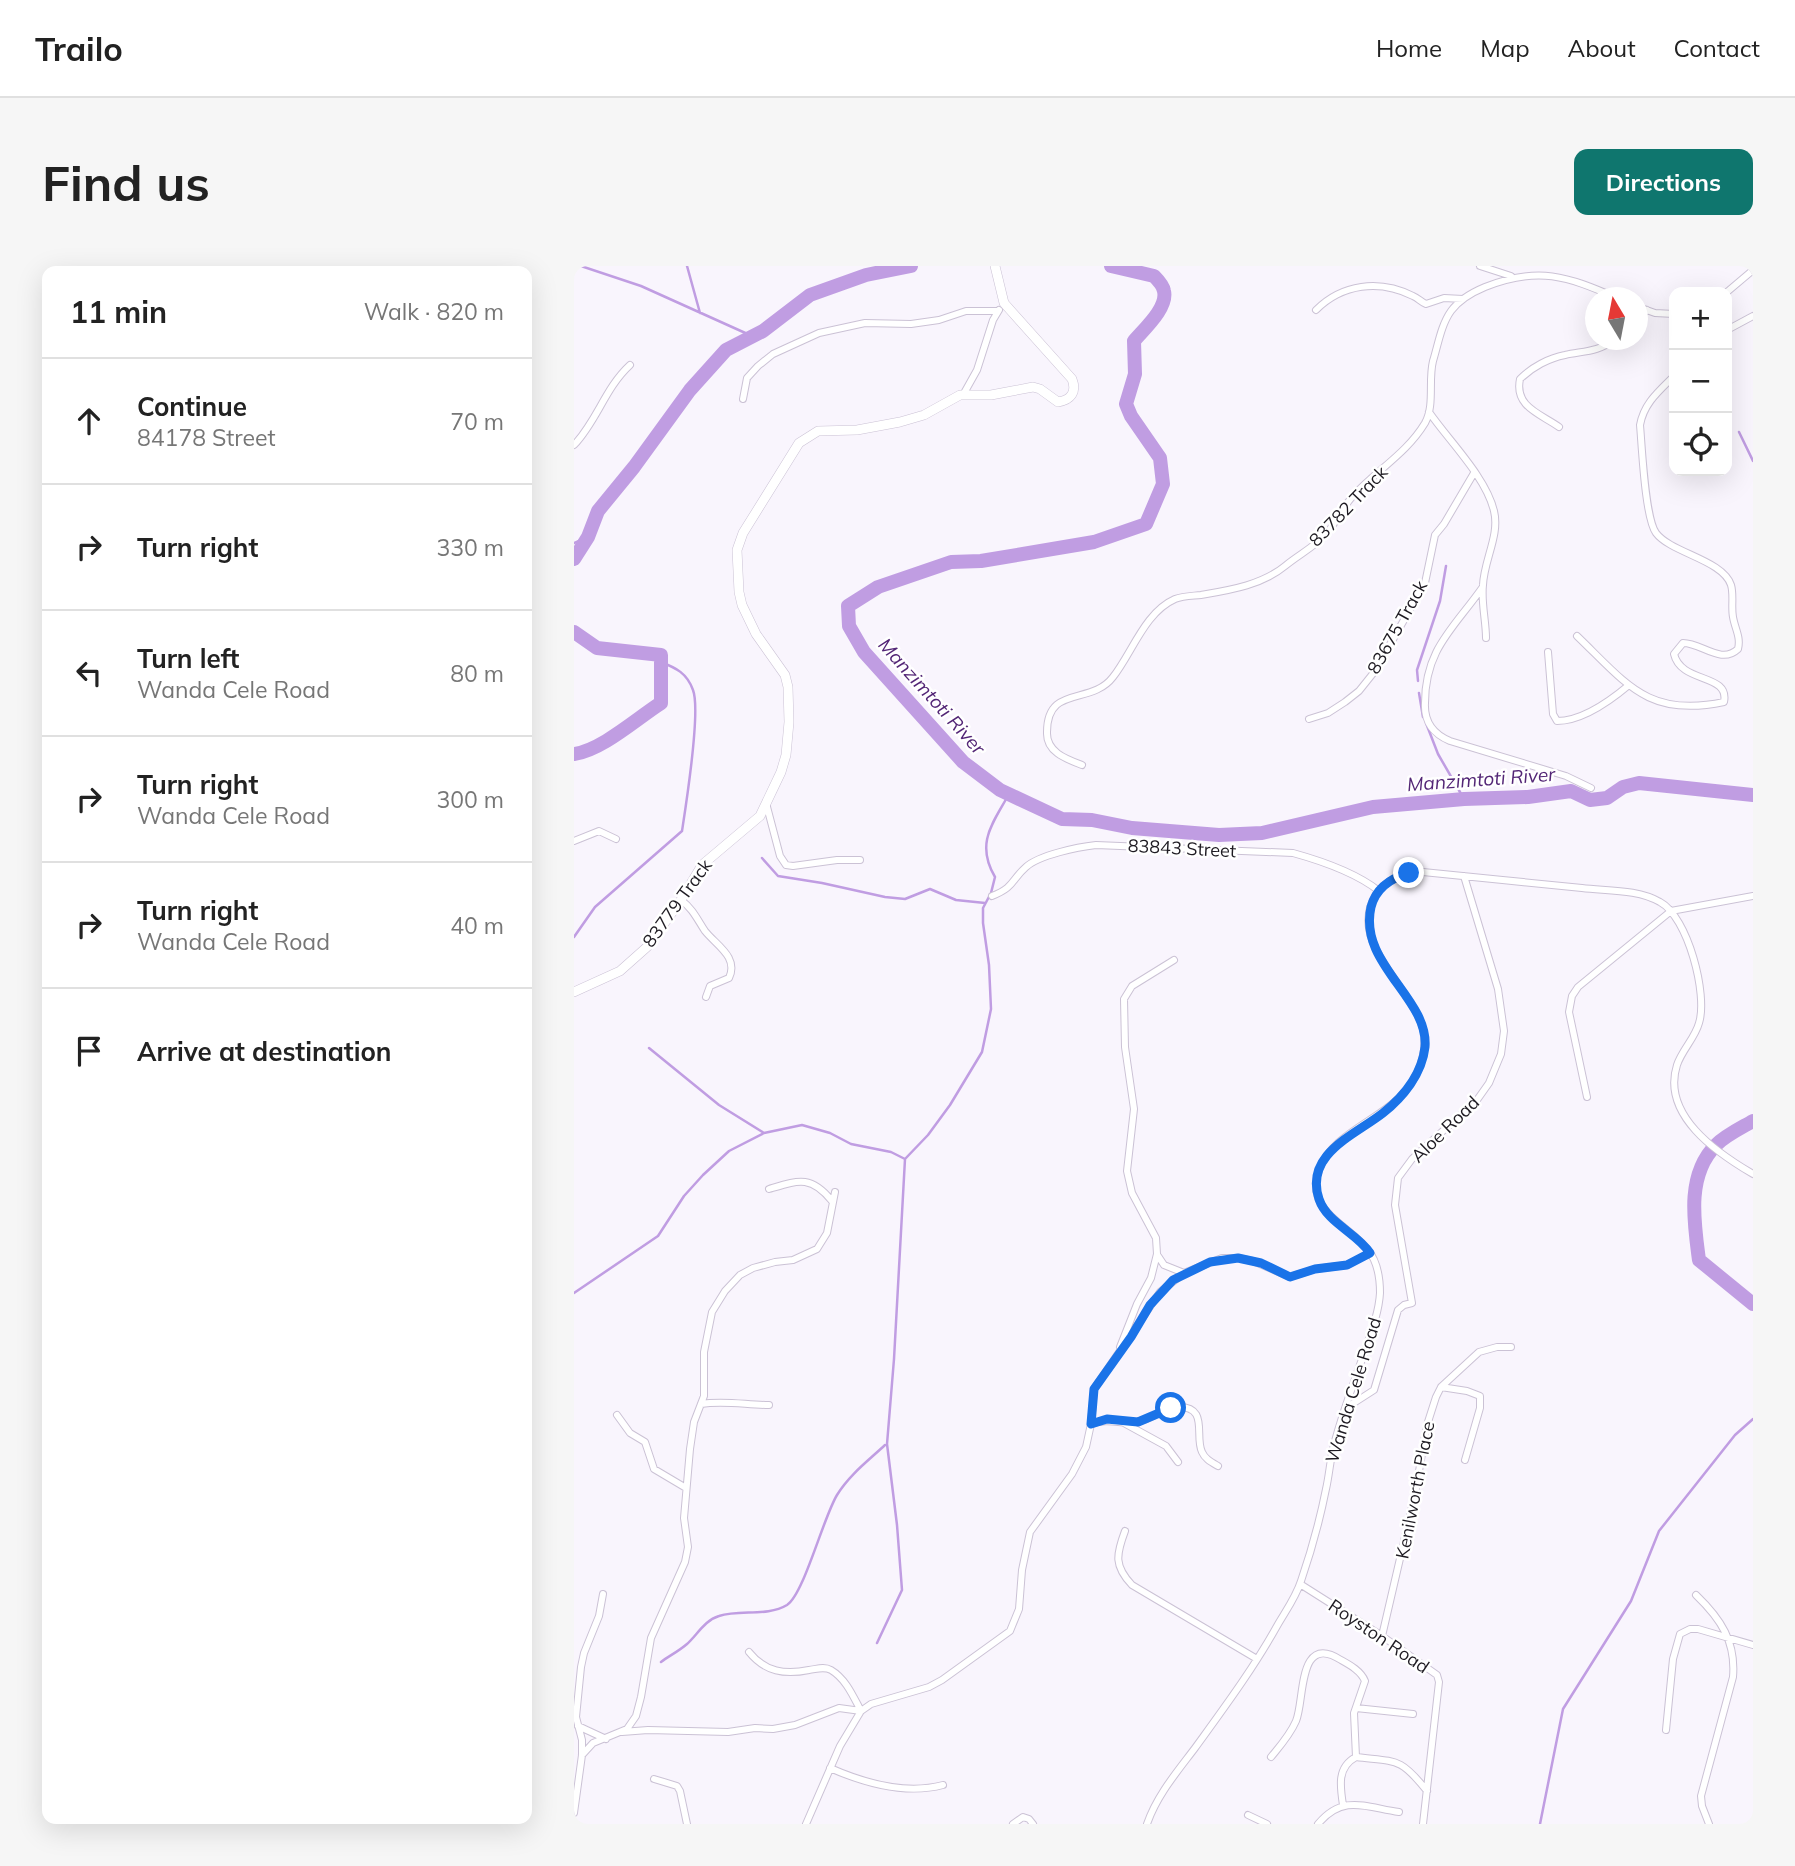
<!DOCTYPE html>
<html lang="en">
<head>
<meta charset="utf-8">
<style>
	body { margin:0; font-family:Mulish,sans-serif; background:#f6f6f6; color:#222 }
	.controls { position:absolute; right:21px; top:21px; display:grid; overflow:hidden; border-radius:14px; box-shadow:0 7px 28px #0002 }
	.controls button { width:63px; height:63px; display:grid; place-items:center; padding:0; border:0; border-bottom:2px solid #e0e0e0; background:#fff; color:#222; font:35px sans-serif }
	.compass { position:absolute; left:1011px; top:21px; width:63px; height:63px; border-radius:50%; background:#fff; box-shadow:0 7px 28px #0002; rotate:350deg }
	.stop { position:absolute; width:21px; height:21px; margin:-16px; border:5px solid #1a73e8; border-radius:50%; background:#fff }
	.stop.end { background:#1a73e8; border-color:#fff; box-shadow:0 2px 7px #0008 }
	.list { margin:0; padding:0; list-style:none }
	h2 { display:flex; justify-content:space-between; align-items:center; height:91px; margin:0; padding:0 28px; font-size:30px }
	h2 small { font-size:23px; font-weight:400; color:#767676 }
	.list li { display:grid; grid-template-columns:46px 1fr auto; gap:21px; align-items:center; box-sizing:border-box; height:126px; padding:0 28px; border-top:2px solid #e0e0e0 }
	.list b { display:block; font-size:26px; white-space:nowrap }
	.list p { margin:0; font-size:23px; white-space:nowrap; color:#767676 }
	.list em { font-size:23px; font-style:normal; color:#767676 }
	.icon { flex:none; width:38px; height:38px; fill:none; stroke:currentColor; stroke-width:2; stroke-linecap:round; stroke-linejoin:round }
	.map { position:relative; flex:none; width:1179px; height:1558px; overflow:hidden; border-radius:14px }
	header { display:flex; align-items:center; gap:42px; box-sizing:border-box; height:98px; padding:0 35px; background:#fff; border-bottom:2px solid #e0e0e0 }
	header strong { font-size:33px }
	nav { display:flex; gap:38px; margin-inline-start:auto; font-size:24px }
	.intro { display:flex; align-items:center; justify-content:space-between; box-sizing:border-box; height:168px; padding:0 42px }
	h1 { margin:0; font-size:49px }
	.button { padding:18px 32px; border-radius:14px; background:#0f766e; color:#fff; font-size:24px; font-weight:700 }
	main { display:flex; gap:42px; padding:0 42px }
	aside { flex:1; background:#fff; border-radius:14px; box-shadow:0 7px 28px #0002 }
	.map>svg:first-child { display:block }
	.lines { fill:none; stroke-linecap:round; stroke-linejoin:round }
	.stream { stroke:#c09de2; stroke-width:2.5 }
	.river { stroke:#c09de2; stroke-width:14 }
	.street-casing { stroke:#cbc2d5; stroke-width:8 }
	.secondary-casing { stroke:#cbc2d5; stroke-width:10 }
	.street { stroke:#fff; stroke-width:6 }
	.secondary { stroke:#fff; stroke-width:9 }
	.route { stroke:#1a73e8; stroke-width:9 }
	.labels { text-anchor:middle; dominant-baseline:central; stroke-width:5; stroke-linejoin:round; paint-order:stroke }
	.street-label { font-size:18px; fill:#1e1b22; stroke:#fff }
	.water-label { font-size:19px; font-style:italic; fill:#532676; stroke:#fff }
</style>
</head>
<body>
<header>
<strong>Trailo</strong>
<nav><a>Home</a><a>Map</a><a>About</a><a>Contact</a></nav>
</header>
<div class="intro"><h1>Find us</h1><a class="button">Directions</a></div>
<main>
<aside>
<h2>11 min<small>Walk · 820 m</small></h2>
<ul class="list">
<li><svg class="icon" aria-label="ahead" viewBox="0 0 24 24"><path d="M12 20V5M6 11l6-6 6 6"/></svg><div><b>Continue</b><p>84178 Street</p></div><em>70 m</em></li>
<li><svg class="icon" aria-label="right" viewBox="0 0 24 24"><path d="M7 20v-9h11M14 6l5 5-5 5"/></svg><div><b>Turn right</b></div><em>330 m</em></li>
<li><svg class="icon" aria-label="left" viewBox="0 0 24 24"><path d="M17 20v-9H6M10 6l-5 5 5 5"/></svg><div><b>Turn left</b><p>Wanda Cele Road</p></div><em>80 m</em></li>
<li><svg class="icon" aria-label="right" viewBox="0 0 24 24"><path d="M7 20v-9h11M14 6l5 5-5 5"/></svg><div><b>Turn right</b><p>Wanda Cele Road</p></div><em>300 m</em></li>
<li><svg class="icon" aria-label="right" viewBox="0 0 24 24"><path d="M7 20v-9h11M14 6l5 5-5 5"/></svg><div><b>Turn right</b><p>Wanda Cele Road</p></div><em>40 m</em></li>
<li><svg class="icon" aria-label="arrive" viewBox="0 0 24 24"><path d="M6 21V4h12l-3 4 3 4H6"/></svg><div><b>Arrive at destination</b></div></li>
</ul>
</aside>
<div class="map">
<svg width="1179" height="1558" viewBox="0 0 1179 1558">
	<rect width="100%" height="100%" fill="#f9f5fd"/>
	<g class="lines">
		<path class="stream" d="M7,0l60,20 111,50
			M113,0l13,47
			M560,0l1,5
			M1165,166l14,29
			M0,277l14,-6
			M844,415l-1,-11 23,-69 6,-35
			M845,427l4,24
			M852,457l12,31 26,45
			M188,592l16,18 44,7 63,14 20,2 25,-10 26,11 29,3
			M0,671l21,-30 87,-76c4,-26 19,-120 11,-141 -6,-17 -17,-22 -32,-28
			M75,782l70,57 45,28
			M0,1027l84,-57 26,-40 19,-21 26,-24 35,-18 38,-8 28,8 21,11 40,8 14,7
			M303,1377l25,-53 -5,-65 -10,-81 7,-85 11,-200 23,-24 22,-30 32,-53 9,-43 -2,-44 -6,-42v-15l8,-15 4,-16c-20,-34 -2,-54 14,-83
			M87,1396c8,-6 18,-11 26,-18 10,-9 18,-24 32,-28 21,-7 48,1 68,-11 17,-11 36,-87 50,-110 12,-20 32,-35 48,-50
			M966,1558l23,-115 68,-108 28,-70 76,-96 18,-16"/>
		<path class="river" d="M537,0l43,10c4,4 9,9 10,15 4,17 -20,38 -30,50l1,33 -9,30 5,12 29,42 3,26 -17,40 -52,18 -113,19 -30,1 -73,25 -30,19 1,20 15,26 99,110 37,28 62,29 30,1 40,8 87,7 43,-2 111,-26 91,-8 64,-2 43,-6 19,9 17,-2 16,-11 16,-4 114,12
			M0,293l14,-22 10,-26 36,-44 56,-77 36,-40 37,-19 47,-36 56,-20 45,-9
			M0,366l23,16 64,7v48c-25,16 -59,47 -87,51
			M1179,855c-12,7 -27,14 -37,24 -30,30 -22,77 -17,115l54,44"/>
		<g class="street-casing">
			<path id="street" d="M906,0l31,10
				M1153,26l26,-22
				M1064,41l17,6 19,1
				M742,44c26,-26 63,-31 97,-14 5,2 8,6 13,8l18,-6 19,1
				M1064,52l9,-8
				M1153,64l26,-14
				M389,129l14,-25 16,-50 6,-10
				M169,133l4,-21 11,-12 15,-12 46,-21 46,-10 46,1 28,-4 27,-9h32
				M855,146c20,29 57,65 65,99 6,24 -10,49 -11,74 -2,17 3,36 3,53
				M985,161c-18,-13 -45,-20 -39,-48 12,-12 29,-21 45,-24 18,-4 34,-3 48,-15
				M0,179c23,-24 31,-57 56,-80
				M908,322c-28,40 -57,61 -57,115 -1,18 8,31 25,38l116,35 25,12
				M1003,370c50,48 71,82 147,66 6,-29 -43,-18 -50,-48l9,-11c19,0 38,22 55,6 3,-12 -3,-20 -5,-32 -2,-10 1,-22 -2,-32 -8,-25 -60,-32 -75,-52 -11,-15 -14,-86 -16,-108 4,-22 19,-34 34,-49
				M974,386l5,62 4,7c25,0 53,-20 72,-36
				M735,453l19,-6 17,-11 14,-11 16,-20 50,-88 10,-48 9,-11 30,-51
				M508,499c-16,-6 -36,-13 -35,-33 0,-48 44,-26 66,-55 19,-24 32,-65 62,-78 8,-3 17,-3 26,-4 29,-5 61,-10 84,-29 13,-11 31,-20 42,-33 10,-12 16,-27 27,-38 23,-25 53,-42 71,-72 10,-18 3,-42 8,-62 5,-16 8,-36 18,-50 8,-11 22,-19 34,-24 53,-21 82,-11 132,11
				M192,537l14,53 6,9 7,1 44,-6h23
				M0,575l25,-10 17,8
				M418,630c23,-9 19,-16 34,-29 13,-12 52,-20 70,-22l197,8c29,8 62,19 86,38
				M107,634c12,9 16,19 24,31 11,14 34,26 24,47l-19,8 -4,11
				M1013,831l-18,-85 3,-16 6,-9 93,-76 82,-15
				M195,923c30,-9 42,-14 63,12
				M584,990l6,9 20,8
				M546,1081l17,-43 14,-26 6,-24 -1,-16 -24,-45 -5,-22 7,-62 -9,-62 -1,-48 8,-13 42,-26
				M867,1121l26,4 13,5v12l-15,52
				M127,1138c22,-4 46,1 68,1
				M772,1142l28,-18 24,-80 6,-5 8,-2 -17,-98 3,-27 14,-19 65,-59 12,-17 12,-29 3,-23 -6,-42 -34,-113
				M43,1149l13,18 15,9 9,27 32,19
				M550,1157l42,23 12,16
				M517,1158c20,-7 32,2 49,-3 13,-2 23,-14 36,-14 34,-2 18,29 26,45 3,7 9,10 16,14
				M551,1265c-9,24 -11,35 7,54l125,74
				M726,1318l82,52 55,39 2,7 -16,142
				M1122,1329c25,24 40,47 37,82l-32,119 1,10 7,18
				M808,1370l33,-142 12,-69 9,-28 5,-10 38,-35 18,-5h14
				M175,1386c16,20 36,23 60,18 8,-1 15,-4 22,0 15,9 22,26 30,41
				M782,1442l57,6
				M4,1460l28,13
				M1092,1464l7,-71 7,-25 10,-5h8l55,16
				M48,1466l26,-2 80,2 27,-4 18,1 22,-4 44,-17 22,3
				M8,1489l11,-12 34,-14 9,-13 5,-19 10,-59 34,-76 3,-15 -4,-29 6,-69 4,-27 10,-26v-44l8,-40 13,-21 15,-16 13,-7 22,-6 18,-2 24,-11 10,-16 8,-41
				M697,1491c9,-11 19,-22 25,-36 9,-21 1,-89 45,-61 9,5 20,11 24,21l-11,32 2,44
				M256,1502c34,15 75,27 113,17
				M80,1513l23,7 3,5 7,33
				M769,1539c-3,-19 -6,-38 13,-48 41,5 44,0 71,34
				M0,1547l8,-58v-15l-6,-23 5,-50 3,-14 15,-37 4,-22
				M674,1549l19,9
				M232,1558l34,-78 21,-35 10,-7 58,-17 13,-7 68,-49 9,-22 3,-39 8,-38 42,-58 14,-27 5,-23 3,-35 66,-97 24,-19 38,-15h16l15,3 37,16 25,-8 32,-4 23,-12
				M439,1558l10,-7 6,2 4,5
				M573,1558c10,-29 30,-52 48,-76 29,-40 58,-79 82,-122 8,-14 19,-29 24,-45 10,-29 19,-62 25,-92 3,-13 4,-27 7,-40 8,-34 22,-68 33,-102 6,-17 13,-36 14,-54 0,-14 -3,-32 -12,-43 -19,-26 -64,-38 -49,-80 16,-43 74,-51 96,-93 7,-13 11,-29 9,-44 -8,-43 -77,-88 -49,-137 11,-18 29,-22 48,-24 53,5 106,11 159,16 25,3 56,1 78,14 28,15 48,93 39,121 -4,15 -17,27 -22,42 -16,50 40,88 76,109
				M744,1558c25,-30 47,-17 81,-12"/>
		</g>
		<g class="secondary-casing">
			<path id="secondary" d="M0,726l46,-21 27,-24 34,-47 21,-35 58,-49 21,-44 5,-17 3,-33 -1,-35 -3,-12 -29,-41 -14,-29 -3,-13 -2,-42 6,-17 56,-90 19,-12 39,-1 43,-8 24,-7 36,-20h31l42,-8 7,2 18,13c13,-2 19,-10 14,-23l-68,-76 -9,-37"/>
		</g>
		<use href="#street" class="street"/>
		<use href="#secondary" class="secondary"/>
	</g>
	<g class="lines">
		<path class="route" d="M597,1142l-33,14 -31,-3 -16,5 3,-35 37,-52 19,-32 23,-25 37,-18 28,-4 23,5 29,14 25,-8 32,-4 23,-12c-13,-20 -43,-30 -51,-54 -15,-45 36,-64 64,-86 20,-16 39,-39 42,-66 4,-49 -67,-83 -54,-140 5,-19 20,-29 38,-34"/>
	</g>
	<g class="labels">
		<g class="street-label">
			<text transform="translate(774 240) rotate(-46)">83782 Track</text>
			<text transform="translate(823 361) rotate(-61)">83675 Track</text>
			<text transform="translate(608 582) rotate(3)">83843 Street</text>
			<text transform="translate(103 637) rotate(-54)">83779 Track</text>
			<text transform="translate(871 863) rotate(-44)">Aloe Road</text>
			<text transform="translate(779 1124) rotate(-73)">Wanda Cele Road</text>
			<text transform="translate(841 1224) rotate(-79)">Kenilworth Place</text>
			<text transform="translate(805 1370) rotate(34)">Royston Road</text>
		</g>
		<g class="water-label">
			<text transform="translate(358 430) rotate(48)">Manzimtoti River</text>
			<text transform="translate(907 513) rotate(-4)">Manzimtoti River</text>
		</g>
	</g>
</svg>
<div class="controls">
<button>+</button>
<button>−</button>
<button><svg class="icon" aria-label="locate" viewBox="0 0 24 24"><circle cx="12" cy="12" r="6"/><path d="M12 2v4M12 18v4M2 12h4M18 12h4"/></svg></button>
</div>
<svg class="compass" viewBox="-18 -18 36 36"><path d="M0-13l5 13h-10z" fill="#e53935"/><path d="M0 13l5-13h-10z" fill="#767676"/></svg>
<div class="stop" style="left:597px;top:1142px"></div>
<div class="stop end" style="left:835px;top:607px"></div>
</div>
</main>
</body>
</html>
